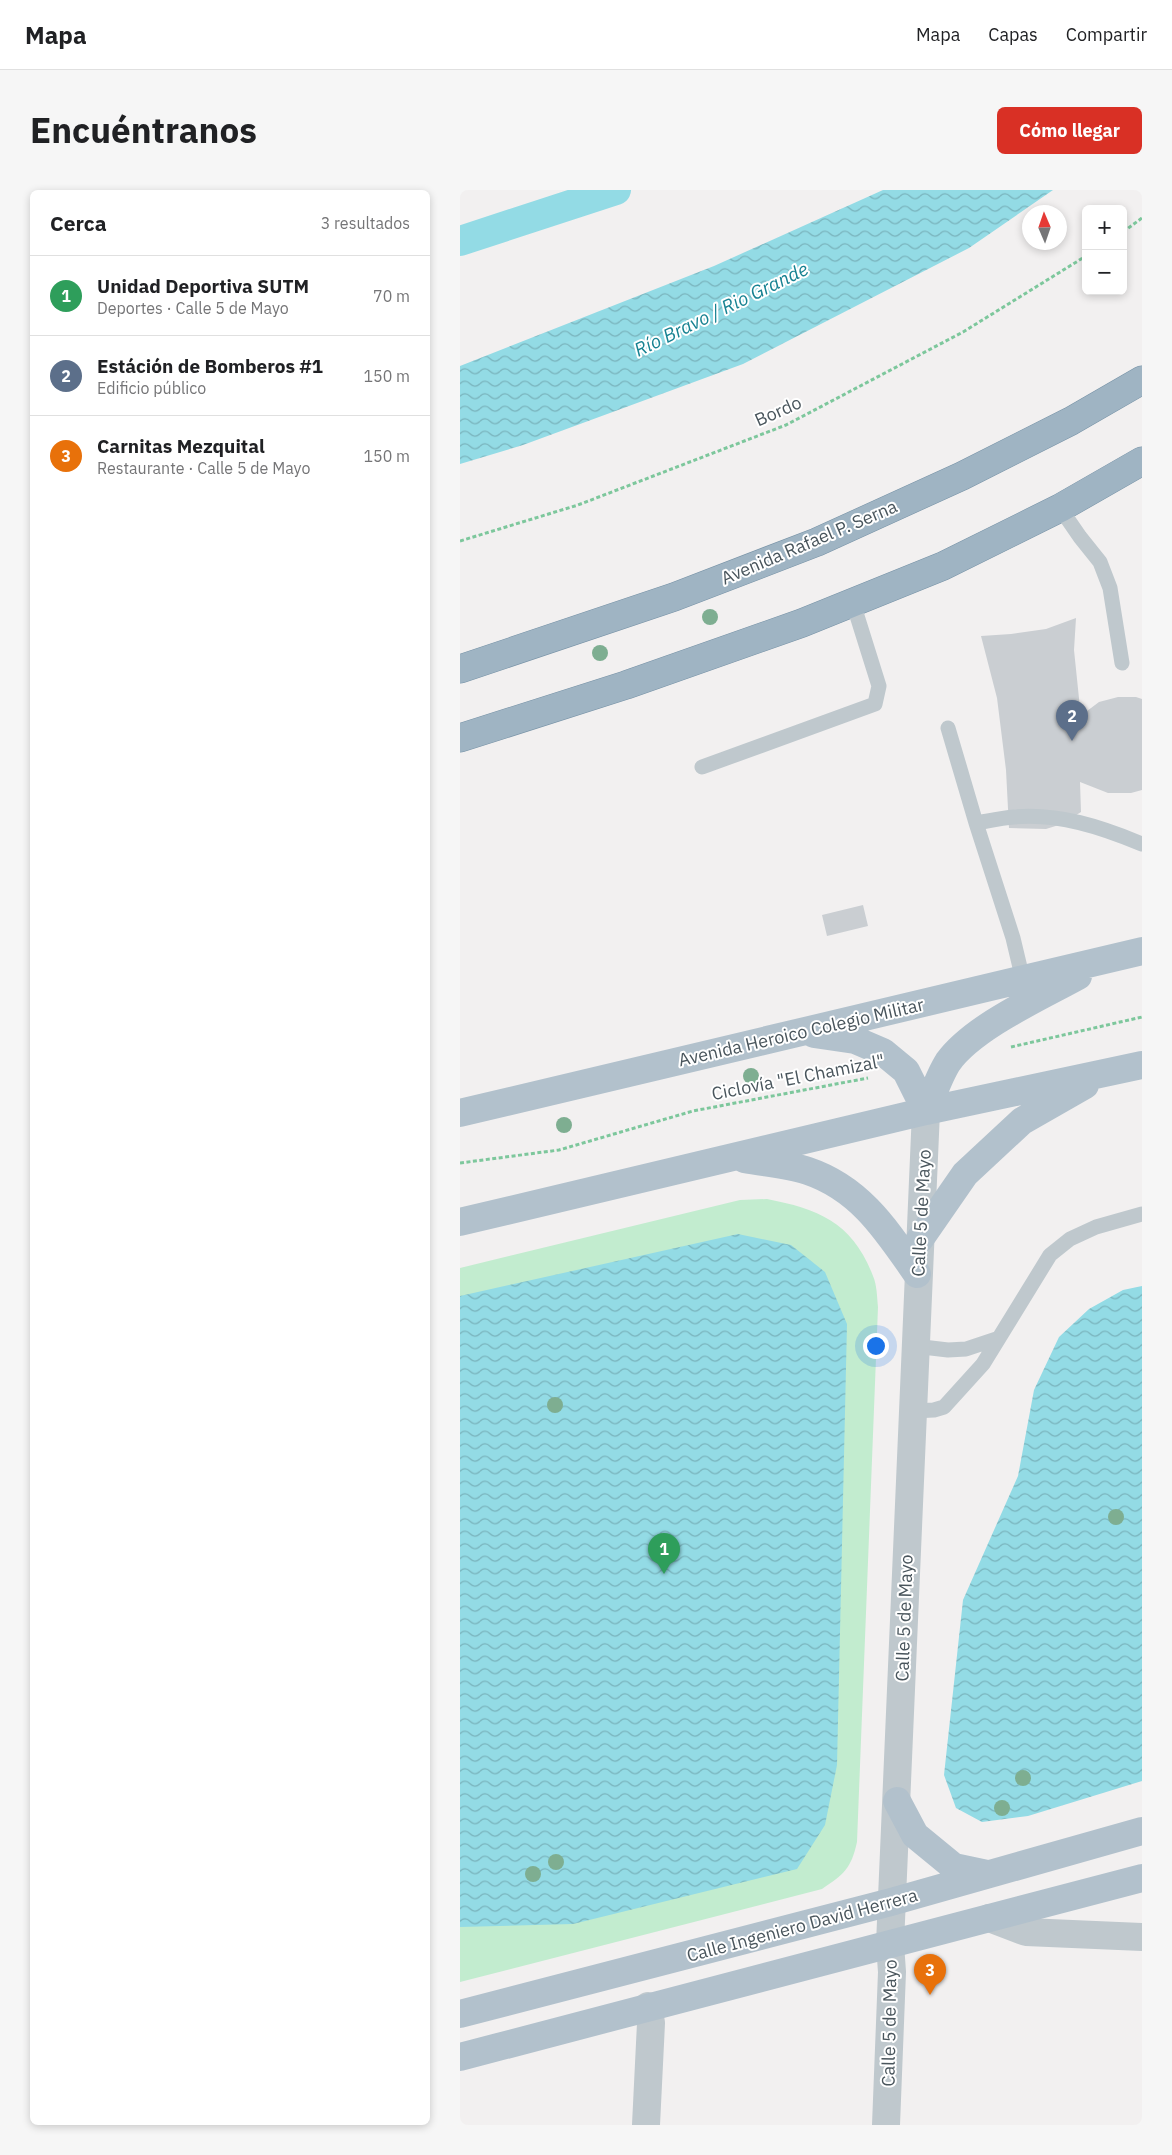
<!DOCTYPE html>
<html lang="es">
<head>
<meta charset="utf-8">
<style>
	body { margin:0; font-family:"IBM Plex Sans",sans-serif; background:#f6f6f6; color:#202124 }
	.controls { position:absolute; right:15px; top:15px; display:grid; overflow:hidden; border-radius:8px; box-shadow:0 2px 8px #0003 }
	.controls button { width:45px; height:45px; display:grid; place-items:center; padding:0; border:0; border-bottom:1px solid #e0e0e0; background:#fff; color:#202124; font:25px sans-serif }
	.compass { position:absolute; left:562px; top:15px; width:45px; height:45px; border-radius:50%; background:#fff; box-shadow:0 2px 8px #0003; rotate:358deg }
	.you { position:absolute; left:415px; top:1155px; width:18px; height:18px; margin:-12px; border:4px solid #fff; border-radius:50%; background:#1a73e8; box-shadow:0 0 0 8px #1a73e833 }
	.badge { display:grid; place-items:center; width:32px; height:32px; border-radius:50%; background:#d93025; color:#fff; font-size:16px; font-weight:700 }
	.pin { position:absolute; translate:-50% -41px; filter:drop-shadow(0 1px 2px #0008) }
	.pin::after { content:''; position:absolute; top:26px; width:18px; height:15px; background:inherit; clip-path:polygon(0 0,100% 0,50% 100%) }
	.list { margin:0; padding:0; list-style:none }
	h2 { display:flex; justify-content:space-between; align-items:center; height:65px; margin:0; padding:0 20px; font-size:21px }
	h2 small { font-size:16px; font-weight:400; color:#757577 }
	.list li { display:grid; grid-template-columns:32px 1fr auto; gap:15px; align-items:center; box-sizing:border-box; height:80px; padding:0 20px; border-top:1px solid #e0e0e0 }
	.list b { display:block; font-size:19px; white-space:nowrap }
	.list p { margin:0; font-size:16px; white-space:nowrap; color:#757577 }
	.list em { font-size:16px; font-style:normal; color:#757577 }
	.map { position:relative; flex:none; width:682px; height:1935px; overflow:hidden; border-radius:8px }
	header { display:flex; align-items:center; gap:30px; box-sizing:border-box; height:70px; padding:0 25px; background:#fff; border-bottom:1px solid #e0e0e0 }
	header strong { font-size:24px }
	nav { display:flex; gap:28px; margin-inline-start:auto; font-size:18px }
	.intro { display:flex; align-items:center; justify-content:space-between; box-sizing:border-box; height:120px; padding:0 30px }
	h1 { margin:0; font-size:35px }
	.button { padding:12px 22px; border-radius:8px; background:#d93025; color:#fff; font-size:18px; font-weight:700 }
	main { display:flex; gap:30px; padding:0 30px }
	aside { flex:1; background:#fff; border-radius:8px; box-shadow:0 2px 8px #0003 }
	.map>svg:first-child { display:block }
	.pitch { fill:#c2eccf }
	.water { fill:url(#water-waves) }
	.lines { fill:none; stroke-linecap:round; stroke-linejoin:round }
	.canal { stroke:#93dbe5; stroke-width:30 }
	.building { fill:#caced2 }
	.trunk-casing { stroke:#7792a6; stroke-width:29 }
	.path { stroke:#7dc79c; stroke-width:3; stroke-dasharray:4 2.5; stroke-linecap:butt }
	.service { stroke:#bfc8cd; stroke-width:15 }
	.minor { stroke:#bfc8cd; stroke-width:28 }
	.tertiary { stroke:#bfc8cd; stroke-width:28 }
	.primary { stroke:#b2c1cc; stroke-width:28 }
	.trunk { stroke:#9fb4c3; stroke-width:28 }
	.tree { fill:#7eae91 }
	.labels { text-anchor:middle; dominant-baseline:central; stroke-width:4; stroke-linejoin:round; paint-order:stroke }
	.street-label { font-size:18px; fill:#49555c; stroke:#fff }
	.water-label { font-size:19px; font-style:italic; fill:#178292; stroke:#fff }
</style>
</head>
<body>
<header>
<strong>Mapa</strong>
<nav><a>Mapa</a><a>Capas</a><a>Compartir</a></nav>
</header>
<div class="intro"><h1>Encuéntranos</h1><a class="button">Cómo llegar</a></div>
<main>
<aside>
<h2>Cerca<small>3 resultados</small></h2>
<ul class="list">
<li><span class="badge" style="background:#2e9e5b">1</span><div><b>Unidad Deportiva SUTM</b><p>Deportes · Calle 5 de Mayo</p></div><em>70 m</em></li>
<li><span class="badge" style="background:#5c6f8a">2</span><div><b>Estáción de Bomberos #1</b><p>Edificio público</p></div><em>150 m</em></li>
<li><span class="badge" style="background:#e8710a">3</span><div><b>Carnitas Mezquital</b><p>Restaurante · Calle 5 de Mayo</p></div><em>150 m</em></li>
</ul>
</aside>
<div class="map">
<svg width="682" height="1935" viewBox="0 0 682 1935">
	<defs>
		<pattern id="water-waves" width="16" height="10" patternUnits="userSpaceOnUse" patternTransform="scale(1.25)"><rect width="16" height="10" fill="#93dbe5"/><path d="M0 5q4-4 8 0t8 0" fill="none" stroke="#7ab4bd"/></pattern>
	</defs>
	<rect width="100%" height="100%" fill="#f2f0f0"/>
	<path class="pitch" d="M307,1009c52,10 86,24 106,77 4,9 4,21 5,31l-21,535c-6,27 -13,32 -35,47l-362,93v-714l280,-68z"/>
	<path class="water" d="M423,0h170l-84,58 -226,116 -220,81 -63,19v-98l254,-100z
		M278,1044l53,11 34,27 22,52 -10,441 -12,60 -28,44 -224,55 -113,3v-631z
		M682,1096v495l-114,35 -46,6 -26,-14 -12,-33 19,-175 55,-124 16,-86 25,-53 30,-28 34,-19z"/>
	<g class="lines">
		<path class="canal" d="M0,51l156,-51"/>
	</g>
	<path class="building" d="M616,428l-2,32 6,58 7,3 12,-9 19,-5h18l6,2v91l-11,3h-23l-28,-11 1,30 -19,12 -16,5 -37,-1 -3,-58 -9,-72 -16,-62 30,-2 35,-5z
		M403,715l5,21 -41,10 -5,-21z"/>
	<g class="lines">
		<g class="trunk-casing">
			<path id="trunk" d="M0,479l214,-72 143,-55 145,-66 109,-55 71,-41
				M0,548l166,-53 176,-62 141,-57 117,-58 82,-47"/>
		</g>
		<path class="path" d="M663,42l19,-14
			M0,351l118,-36 208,-80 177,-93 123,-76
			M551,857l131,-30
			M0,973l99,-13 134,-39 175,-33"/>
		<path class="service" d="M600,318l20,29 20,25 10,26 12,75
			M488,538l28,95 37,115 10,42
			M242,577l173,-63 4,-18 -26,-83
			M516,633c12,-2 25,-5 38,-6 45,-4 87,10 128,27
			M454,1156l34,4 18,-1 33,-11 51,-83 20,-16 26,-12 46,-13
			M453,1221l21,-1 10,-3 39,-43 16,-26"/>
		<path class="minor" d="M529,1728l37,14 116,5
			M186,1935l5,-102 -3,-17
			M426,1935l6,-153 -2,-28"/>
		<path class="tertiary" d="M430,1754l36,-833"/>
		<path class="primary" d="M354,844l41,6 28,12 23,19 20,40
			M466,921c7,-16 13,-35 22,-49 25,-35 92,-65 130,-86
			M0,923l682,-162
			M284,969c21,4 44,5 64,12 53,18 79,60 109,103
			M0,1032l466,-111 216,-46
			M460,1049l45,-65 57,-53 63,-36
			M437,1611l18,34 39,32 33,7
			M0,1824l431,-112 251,-71
			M0,1867l682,-179"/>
		<use href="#trunk" class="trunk"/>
	</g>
	<g class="tree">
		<circle cx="250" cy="427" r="8"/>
		<circle cx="140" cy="463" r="8"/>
		<circle cx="291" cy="886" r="8"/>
		<circle cx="104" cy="935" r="8"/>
		<circle cx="95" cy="1215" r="8"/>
		<circle cx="656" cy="1327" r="8"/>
		<circle cx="563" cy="1588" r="8"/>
		<circle cx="542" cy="1618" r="8"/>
		<circle cx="96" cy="1672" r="8"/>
		<circle cx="73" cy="1684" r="8"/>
	</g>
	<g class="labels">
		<g class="street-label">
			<text transform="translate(318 221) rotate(-24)">Bordo</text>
			<text transform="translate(349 352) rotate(-23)">Avenida Rafael P. Serna</text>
			<text transform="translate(341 842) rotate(-13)">Avenida Heroico Colegio Militar</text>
			<text transform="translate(338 887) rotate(-11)">Ciclovía "El Chamizal"</text>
			<text transform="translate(461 1023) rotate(-87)">Calle 5 de Mayo</text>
			<text transform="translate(444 1428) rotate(-88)">Calle 5 de Mayo</text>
			<text transform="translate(342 1735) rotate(-15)">Calle Ingeniero David Herrera</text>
			<text transform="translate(429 1833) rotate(-89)">Calle 5 de Mayo</text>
		</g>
		<g class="water-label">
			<text transform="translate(261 119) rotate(-26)">Río Bravo / Rio Grande</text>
		</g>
	</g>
</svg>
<div class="controls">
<button>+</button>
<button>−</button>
</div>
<svg class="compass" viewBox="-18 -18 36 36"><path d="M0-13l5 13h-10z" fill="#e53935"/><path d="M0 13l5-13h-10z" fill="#757577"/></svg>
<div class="you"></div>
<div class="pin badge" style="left:204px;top:1384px;background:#2e9e5b">1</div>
<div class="pin badge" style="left:612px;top:551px;background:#5c6f8a">2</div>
<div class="pin badge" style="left:470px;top:1805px;background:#e8710a">3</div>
</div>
</main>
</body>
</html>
